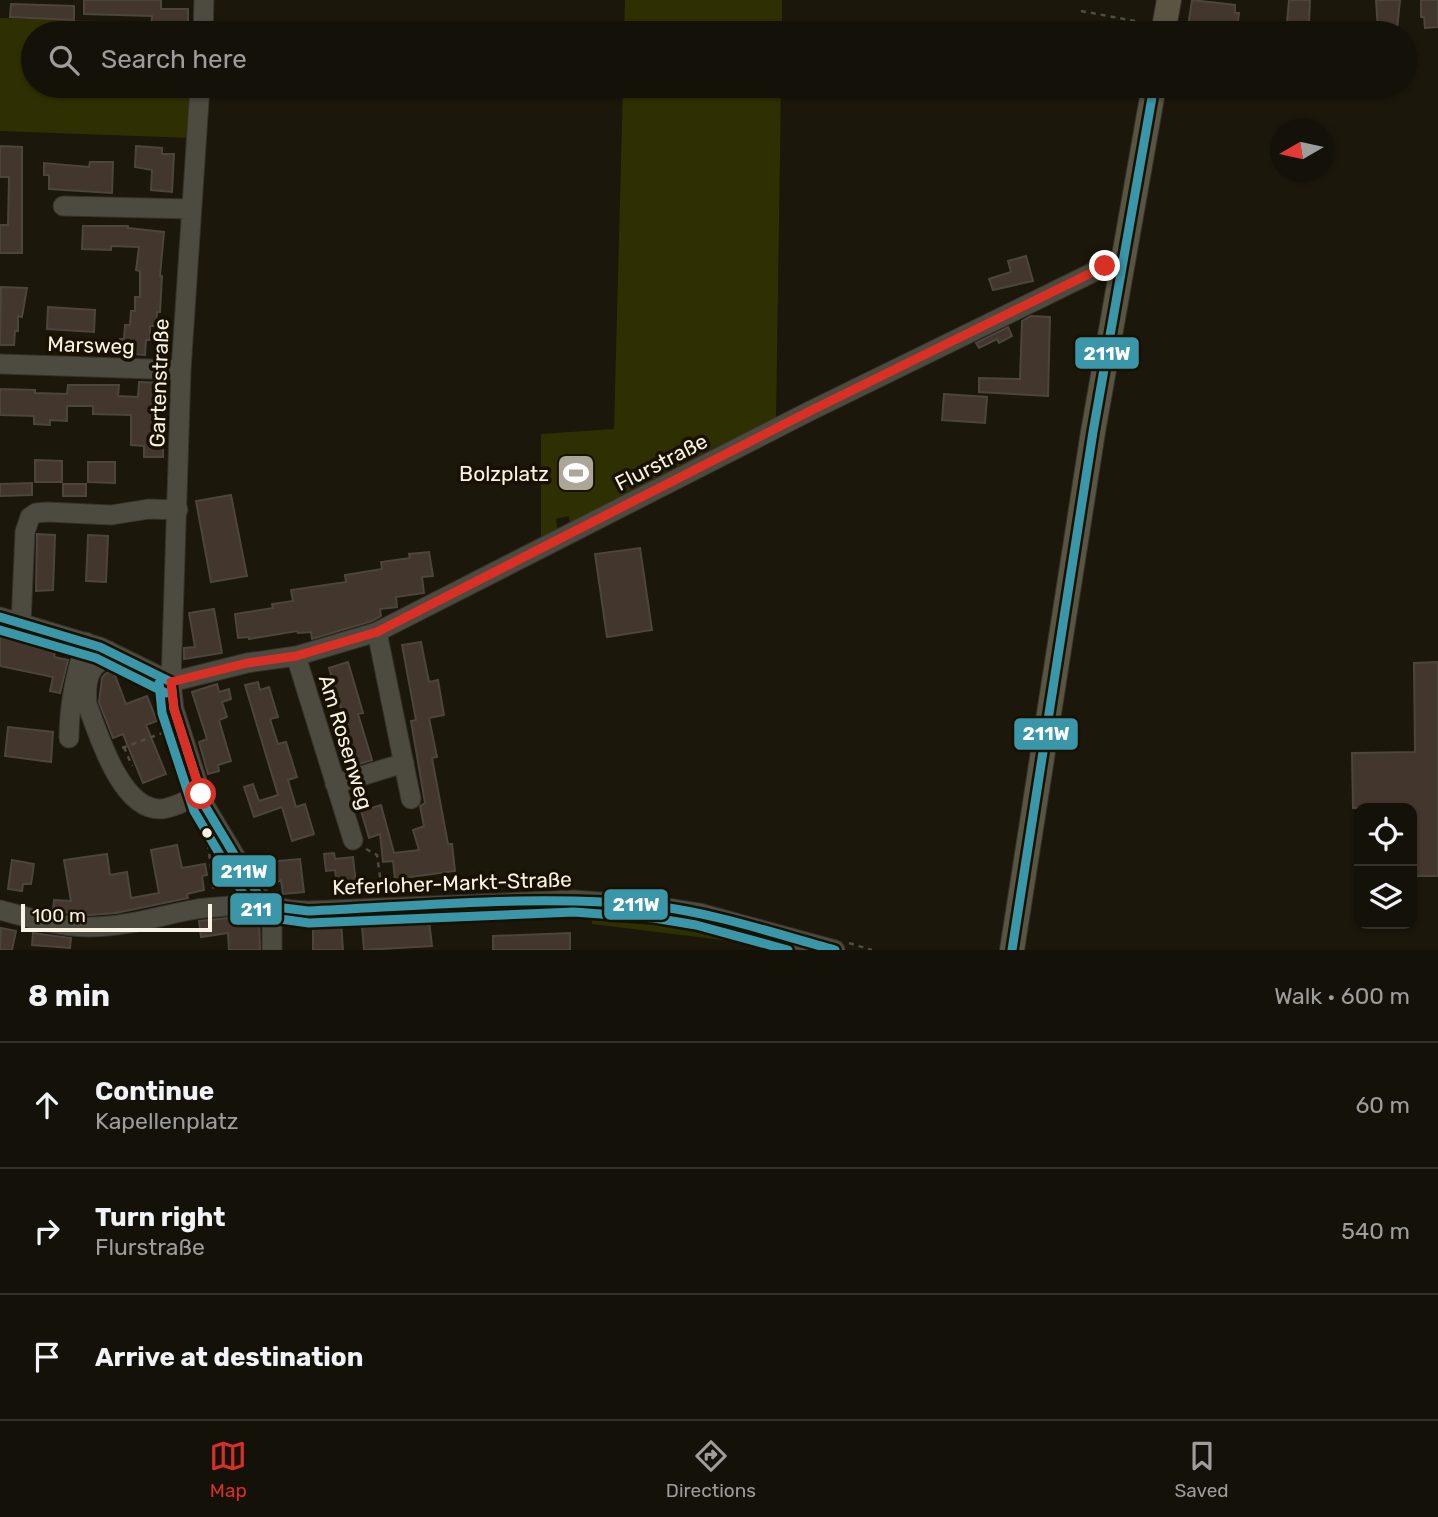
<!DOCTYPE html>
<html lang="en">
<head>
<meta charset="utf-8">
<style>
	body { margin:0; font-family:Rubik,sans-serif; background:#1d1a12; color:#f1f3f6 }
	.controls { position:absolute; right:21px; bottom:21px; display:grid; overflow:hidden; border-radius:14px; box-shadow:0 2px 5px #0004 }
	.controls button { width:63px; height:63px; display:grid; place-items:center; padding:0; border:0; border-bottom:2px solid #333129; background:#141108; color:#f1f3f6; font:35px sans-serif }
	.compass { position:absolute; left:1270px; top:119px; width:63px; height:63px; border-radius:50%; background:#141108; box-shadow:0 2px 5px #0004; rotate:261deg }
	.scale { position:absolute; left:21px; bottom:18px; width:191px; box-sizing:border-box; padding-left:7px; border:4px solid #f8f3e4; border-top:0; font-size:19px; line-height:24px; white-space:nowrap; color:#f8f3e4; -webkit-text-stroke:5px #191100; paint-order:stroke }
	.stop { position:absolute; width:21px; height:21px; margin:-16px; border:5px solid #d93025; border-radius:50%; background:#fff }
	.stop.end { background:#d93025; border-color:#fff; box-shadow:0 2px 7px #0008 }
	.list { margin:0; padding:0; list-style:none }
	h2 { display:flex; justify-content:space-between; align-items:center; height:91px; margin:0; padding:0 28px; font-size:30px }
	h2 small { font-size:23px; font-weight:400; color:#9d9d9c }
	.list li { display:grid; grid-template-columns:46px 1fr auto; gap:21px; align-items:center; box-sizing:border-box; height:126px; padding:0 28px; border-top:2px solid #333129 }
	.list b { display:block; font-size:26px; white-space:nowrap }
	.list p { margin:0; font-size:23px; white-space:nowrap; color:#9d9d9c }
	.list em { font-size:23px; font-style:normal; color:#9d9d9c }
	.icon { flex:none; width:38px; height:38px; fill:none; stroke:currentColor; stroke-width:2; stroke-linecap:round; stroke-linejoin:round }
	.map { position:relative; flex:none; width:1438px; height:950px; overflow:hidden }
	.search { position:absolute; background:#141108; box-shadow:0 2px 5px #0004; left:21px; right:21px; top:21px; height:77px; display:flex; align-items:center; gap:18px; box-sizing:border-box; padding:0 24px; border-radius:38px; color:#9d9d9c; font-size:26px }
	.sheet { height:469px; background:#141108 }
	nav { display:flex; justify-content:space-around; align-items:center; box-sizing:border-box; height:98px; border-top:2px solid #333129; background:#141108; font-size:19px; color:#9d9d9c }
	nav a { display:grid; justify-items:center; gap:4px }
	nav .on { color:#d93025 }
	.map>svg:first-child { display:block }
	.green { fill:#2f3002 }
	.building { fill:#43362d; stroke:#4c453e; stroke-width:2 }
	.lines { fill:none; stroke-linecap:round; stroke-linejoin:round }
	.minor-casing { stroke:#35322a; stroke-width:21 }
	.major-casing { stroke:#35322a; stroke-width:26 }
	.path { stroke:#4f4c43; stroke-width:2.5; stroke-dasharray:5 5; stroke-linecap:butt }
	.minor { stroke:#4d4a40; stroke-width:19 }
	.major { stroke:#5a5443; stroke-width:24 }
	.bus-1-casing { stroke:#191100; stroke-width:14 }
	.bus-2-casing { stroke:#191100; stroke-width:14 }
	.bus-1 { stroke:#3a96a9; stroke-width:9 }
	.bus-2 { stroke:#3a96a9; stroke-width:9 }
	.route { stroke:#d93025; stroke-width:9 }
	.bus-dot { fill:#f8f3e4; stroke:#191100; stroke-width:2.5 }
	.labels { text-anchor:middle; dominant-baseline:central; stroke-width:7; stroke-linejoin:round; paint-order:stroke }
	.street-label { font-size:21px; fill:#f8f3e4; stroke:#191100 }
	.poi-label { font-size:21px; fill:#f8f3e4; stroke:#191100; text-anchor:end }
	.line-badge { stroke:#191100; stroke-width:2.5 }
	.badge-label { font-size:19px; text-anchor:middle; font-weight:bold; fill:#fff }
</style>
</head>
<body>
<div class="map">
<svg width="1438" height="950" viewBox="0 0 1438 950">
	<rect width="100%" height="100%" fill="#1b170a"/>
	<path class="green" d="M625,0h157v33h-158z
		M0,18l137,4v11h-104v53h162l-4,52 -191,-7z
		M623,86h158l-5,333 -206,107 -1,-10 -13,3 2,13 -17,11v-109l73,-5z
		M592,907l93,11 124,32h-40l-39,-9 -138,-17z"/>
	<path class="building" d="M84,0h77v9h27v24h-37l1,-17 -68,-2z
		M1192,0l43,5v8h4l-2,16h-4v4h-46z
		M1289,0h21l-1,23 -22,-1z
		M1376,0h24l-3,30h-19z
		M1421,0h17v27l-13,1 -1,-11h-3z
		M11,4l63,2v14l-64,-3z
		M0,146l22,1v106h-22v-28h8l1,-48h-9z
		M136,146l26,2v6h12l-2,38 -21,-2 1,-20 -17,-3z
		M90,162h23l-1,31 -63,-4v-14h-5v-12l45,4z
		M83,226h45v2l36,4 -4,44h2l-2,36h-3l-1,14h-6v14h-4l-1,15 -25,-2v-14h4l1,-14h5l1,-14h4v-14h5v-26l-4,-1 3,-23 -28,-1v4l-29,-1z
		M1026,256l7,25 -40,9 -4,-11 22,-7 -3,-11z
		M1,287l26,1 -5,29 -4,-1v15h-3l-1,14h-14z
		M48,307l47,3 -1,22 -47,-3z
		M1031,316l19,1 -2,79 -69,-4v-14l41,1 2,-58z
		M1008,327l4,9 -13,7 -2,-4 -18,9 -3,-5z
		M139,382l24,1 -1,29h-6l-1,31 8,1v13h-19v-11l-13,-1v-30l-38,-1v-8h-26v15l-17,-1v5l-16,-1v-8l-34,-1v-26l35,1v3l32,1 1,-9h51l-1,11 20,1z
		M944,394l43,3 -2,26 -43,-3z
		M35,460l27,1v21h-27z
		M88,462h27v21l-27,-1z
		M32,483v12l-32,1v-12z
		M63,484h23v12h-23z
		M231,495l16,81 -36,6 -15,-81z
		M37,534l18,1 -2,55 -17,1z
		M88,535l20,1 -2,46 -20,-1z
		M640,548l12,82 -45,7 -12,-83z
		M429,552l4,24 -11,1 2,16 -28,4 1,10 -17,2 1,7 -9,5 -60,18 -1,-7 -13,1 -1,-2 -48,8v-2l-11,1 -3,-24 38,-6 -1,-4 21,-3 -2,-11 55,-8 -1,-7 37,-6 -1,-7 29,-4 -1,-4z
		M214,609l8,44 -38,6v-11l11,-1 -6,-34z
		M0,631l56,16 -2,10 14,3 -8,33 -10,-2 3,-14 -53,-11z
		M421,642l8,40 9,-2 6,35 -15,3 8,39 -5,1 16,86h4l3,27 -60,8 -2,-18 -10,1 -3,-28 -11,4 -8,-27 20,-6 13,48 25,-3 -6,-20 11,-4 -4,-20 5,-3 -14,-82 5,-1 -14,-75z
		M348,662l15,51 -5,1 14,46 -20,6 -14,-46 6,-1 -15,-51z
		M1438,662v214h-26v-68h-59l-1,-55 63,-1 -1,-89z
		M113,670l13,34 21,-8 10,25 -11,4 20,49 -23,9 -20,-49 -10,4 -14,-36 3,-24 3,-4z
		M258,682l2,8 9,-3 9,30 -8,2 8,25 8,-2 11,35 -9,3 8,27 9,-3 9,30 -22,7 -10,-34 -28,10 -10,-30 9,-3 6,17 19,-6 -33,-110z
		M217,684l2,8 10,-3 2,10 -9,3 5,15 -8,3 12,41 -13,4 1,6 -11,3 -9,-32 8,-3 -15,-47z
		M8,727l45,5 -2,30 -46,-6z
		M177,845l5,23 23,-4 2,11 -5,1 2,14 -17,4 1,4 -72,15 -26,2 -37,-4 1,-11 17,1 -7,-41 43,-6 3,21 17,-3 4,26 28,-5 -8,-43z
		M334,853l1,6 18,-2 3,27 -19,2 -2,-16 -9,1 -2,-17z
		M300,859l4,33 -21,2 -2,-14 -13,8 -6,-10 6,-5 -1,-11z
		M12,860l22,4 -3,20h-8l-1,7 -14,-2z
		M259,915l1,35h-31l-1,-17 -27,4 -2,-16z
		M429,920l3,26 -68,4 -2,-23z
		M341,922l2,28h-30v-27z
		M1,928l15,3 -4,19h-12z
		M33,933l38,5 -1,10 -38,-3z
		M570,933v17h-77v-14z"/>
	<g class="lines">
		<g class="minor-casing">
			<path id="minor" d="M203,33l1,-33
				M200,86l-19,284 -10,312 3,27 31,97 54,90c14,14 31,14 49,15l266,-11 81,6 44,7 136,37
				M63,206l128,3
				M0,364l181,6
				M0,617l100,30 71,35
				M21,623l4,-91 5,-15 6,-4 11,-1 64,3 38,-6 29,1
				M377,632l34,167
				M109,651c-3,7 -6,8 -12,13 -11,10 -11,26 -10,40 11,29 33,104 72,105 14,0 29,-10 42,-15
				M296,656l57,184
				M171,682l76,-19 49,-7 81,-24 431,-220 298,-146 16,3
				M69,738c0,-34 6,-63 17,-96
				M335,784l69,-21
				M0,910c29,8 60,17 90,17 37,0 71,-12 107,-18 20,-3 46,-1 62,-13
				M272,950v-34l4,-9"/>
		</g>
		<g class="major-casing">
			<path id="major" d="M1163,33l6,-33
				M1012,950l81,-518 61,-346"/>
		</g>
		<path class="path" d="M1081,11l65,12
			M124,747l8,19
			M122,748l43,-16
			M208,844l6,49
			M366,849l11,6 5,36
			M849,943l23,7"/>
		<use href="#minor" class="minor"/>
		<use href="#major" class="major"/>
		<g class="bus-1-casing">
			<path id="bus-1" d="M0,617l100,30 71,35
				M171,682l3,27 31,97 54,90 17,11 32,4c113,-5 233,-17 346,-5 61,7 122,28 181,44
				M1012,950l81,-518 61,-346"/>
		</g>
		<g class="bus-2-casing">
			<path id="bus-2" d="M0,630l96,28 70,35
				M159,683l3,30 32,98 54,91 10,9 15,7 36,5 265,-11 80,6 42,7 92,25"/>
		</g>
		<use href="#bus-1" class="bus-1"/>
		<use href="#bus-2" class="bus-2"/>
	</g>
	<g class="lines">
		<path class="route" d="M201,794l-27,-85 -3,-27 76,-19 49,-7 81,-24 431,-220 297,-146"/>
	</g>
	<defs>
		<g id="stadium-square" transform="scale(2.0125)"><rect x="-9" y="-9" width="18" height="18" rx="4" fill="#aba698" stroke="#191100"/><path d="M0-5a6.5 5 0 1 0 0 10a6.5 5 0 1 0 0-10ZM-3.5-1.8h7v3.6h-7Z" fill="#fff"/></g>
	</defs>
	<g fill-rule="evenodd">
		<use href="#stadium-square" x="576" y="473"/>
	</g>
	<circle class="bus-dot" cx="207" cy="833" r="6"/>
	<g class="labels">
		<g class="street-label">
			<text transform="translate(91 345) rotate(2)">Marsweg</text>
			<text transform="translate(159 383) rotate(-88)">Gartenstraße</text>
			<text transform="translate(661 462) rotate(-27)">Flurstraße</text>
			<text transform="translate(346 742) rotate(73)">Am Rosenweg</text>
			<text transform="translate(452 883) rotate(-2)">Keferloher-Markt-Straße</text>
		</g>
		<g class="poi-label">
			<text x="549" y="473">Bolzplatz</text>
		</g>
	</g>
	<g class="line-badge">
		<rect x="1074" y="336" width="66" height="34" rx="7" fill="#3a96a9"/>
		<rect x="1013" y="717" width="66" height="34" rx="7" fill="#3a96a9"/>
		<rect x="211" y="854" width="66" height="34" rx="7" fill="#3a96a9"/>
		<rect x="603" y="888" width="66" height="33" rx="7" fill="#3a96a9"/>
		<rect x="229" y="892" width="54" height="34" rx="7" fill="#3a96a9"/>
	</g>
	<g class="badge-label">
		<text x="1107" y="360">211W</text>
		<text x="1046" y="740">211W</text>
		<text x="244" y="878">211W</text>
		<text x="636" y="911">211W</text>
		<text x="256" y="916">211</text>
	</g>
</svg>
<div class="controls">
<button><svg class="icon" aria-label="locate" viewBox="0 0 24 24"><circle cx="12" cy="12" r="6"/><path d="M12 2v4M12 18v4M2 12h4M18 12h4"/></svg></button>
<button><svg class="icon" aria-label="layers" viewBox="0 0 24 24"><path d="M12 4l9 5-9 5-9-5zM3 14l9 5 9-5"/></svg></button>
</div>
<svg class="compass" viewBox="-18 -18 36 36"><path d="M0-13l5 13h-10z" fill="#e53935"/><path d="M0 13l5-13h-10z" fill="#9d9d9c"/></svg>
<div class="scale">100 m</div>
<div class="stop" style="left:201px;top:794px"></div>
<div class="stop end" style="left:1105px;top:266px"></div>
<div class="search"><svg class="icon" aria-label="search" viewBox="0 0 24 24"><circle cx="10" cy="10" r="6"/><path d="M15 15l6 6"/></svg>Search here</div>
</div>
<section class="sheet">
<h2>8 min<small>Walk · 600 m</small></h2>
<ul class="list">
<li><svg class="icon" aria-label="ahead" viewBox="0 0 24 24"><path d="M12 20V5M6 11l6-6 6 6"/></svg><div><b>Continue</b><p>Kapellenplatz</p></div><em>60 m</em></li>
<li><svg class="icon" aria-label="right" viewBox="0 0 24 24"><path d="M7 20v-9h11M14 6l5 5-5 5"/></svg><div><b>Turn right</b><p>Flurstraße</p></div><em>540 m</em></li>
<li><svg class="icon" aria-label="arrive" viewBox="0 0 24 24"><path d="M6 21V4h12l-3 4 3 4H6"/></svg><div><b>Arrive at destination</b></div></li>
</ul>
</section>
<nav>
<a class="on"><svg class="icon" aria-label="map" viewBox="0 0 24 24"><path d="M3 6l6-2 6 2 6-2v14l-6 2-6-2-6 2zM9 4v14M15 6v14"/></svg>Map</a>
<a><svg class="icon" aria-label="directions" viewBox="0 0 24 24"><path d="M12 3l9 9-9 9-9-9zM9 14v-3h6M13 9l2 2-2 2"/></svg>Directions</a>
<a><svg class="icon" aria-label="saved" viewBox="0 0 24 24"><path d="M7 4h10v16l-5-4-5 4z"/></svg>Saved</a>
</nav>
</body>
</html>
